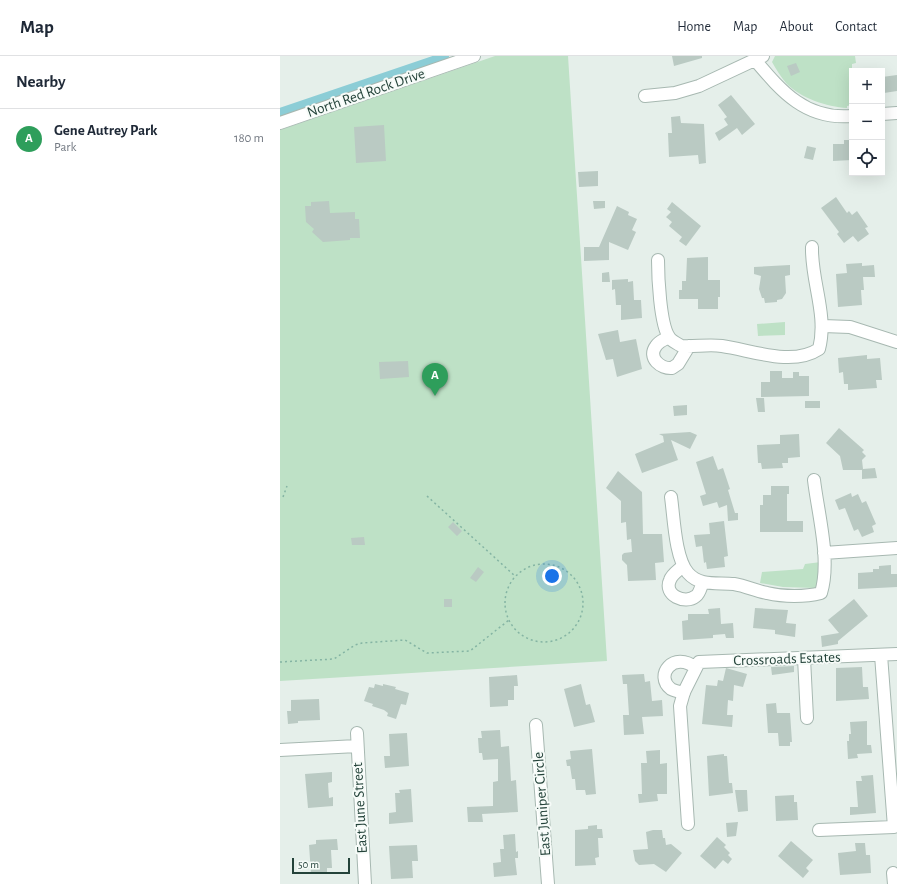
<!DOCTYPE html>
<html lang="en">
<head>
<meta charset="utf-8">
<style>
	body { margin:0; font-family:"Alegreya Sans",sans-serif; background:#f2f2f3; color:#1f2937 }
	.controls { position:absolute; right:12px; top:12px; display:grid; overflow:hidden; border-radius:0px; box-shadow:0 4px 16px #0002 }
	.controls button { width:36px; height:36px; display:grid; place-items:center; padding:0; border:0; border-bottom:1px solid #e0e1e3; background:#fff; color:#1f2937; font:20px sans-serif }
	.scale { position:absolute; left:12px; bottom:10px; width:58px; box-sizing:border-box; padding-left:4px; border:2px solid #234239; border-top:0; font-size:11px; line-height:14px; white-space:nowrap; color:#234239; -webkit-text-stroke:3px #f6fbf8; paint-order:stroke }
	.you { position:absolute; left:272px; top:520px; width:14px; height:14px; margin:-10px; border:3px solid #fff; border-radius:50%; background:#1a73e8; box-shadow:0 0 0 6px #1a73e833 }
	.badge { display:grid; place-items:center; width:26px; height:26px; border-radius:50%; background:#0b8043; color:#fff; font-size:13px; font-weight:700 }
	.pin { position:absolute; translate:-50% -33px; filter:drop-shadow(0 1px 2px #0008) }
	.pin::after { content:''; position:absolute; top:21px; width:14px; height:12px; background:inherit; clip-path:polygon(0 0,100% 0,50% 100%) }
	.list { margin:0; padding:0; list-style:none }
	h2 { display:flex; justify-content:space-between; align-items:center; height:52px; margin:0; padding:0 16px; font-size:17px }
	h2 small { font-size:13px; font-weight:400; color:#747a83 }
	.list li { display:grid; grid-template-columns:26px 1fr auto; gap:12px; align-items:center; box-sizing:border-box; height:60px; padding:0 16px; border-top:1px solid #e0e1e3 }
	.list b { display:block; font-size:15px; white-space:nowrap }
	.list p { margin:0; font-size:13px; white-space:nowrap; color:#747a83 }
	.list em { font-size:13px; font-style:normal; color:#747a83 }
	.icon { flex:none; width:22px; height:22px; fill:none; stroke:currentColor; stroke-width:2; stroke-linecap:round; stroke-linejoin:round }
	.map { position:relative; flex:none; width:617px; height:828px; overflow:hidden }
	header { display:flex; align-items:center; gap:24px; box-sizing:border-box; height:56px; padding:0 20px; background:#fff; border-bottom:1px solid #e0e1e3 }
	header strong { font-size:19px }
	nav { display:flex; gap:22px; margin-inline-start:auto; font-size:14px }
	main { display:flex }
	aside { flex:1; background:#fff }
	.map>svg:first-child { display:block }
	.green { fill:#bee1c6 }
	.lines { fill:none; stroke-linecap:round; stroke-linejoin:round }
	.canal { stroke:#8ccdd6; stroke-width:8 }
	.building { fill:#bacac3 }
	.minor-casing { stroke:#a7b8b1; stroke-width:14 }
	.path { stroke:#84b4a3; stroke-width:1.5; stroke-dasharray:2 3; stroke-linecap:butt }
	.minor { stroke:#fff; stroke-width:12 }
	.labels { text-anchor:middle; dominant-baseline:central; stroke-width:4; stroke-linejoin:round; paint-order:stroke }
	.street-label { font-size:15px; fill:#234239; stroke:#f6fbf8 }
</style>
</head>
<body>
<header>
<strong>Map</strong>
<nav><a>Home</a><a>Map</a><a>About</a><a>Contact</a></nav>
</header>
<main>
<aside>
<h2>Nearby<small></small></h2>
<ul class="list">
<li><span class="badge" style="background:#2e9e5b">A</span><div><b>Gene Autrey Park</b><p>Park</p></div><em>180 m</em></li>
</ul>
</aside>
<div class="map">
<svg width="617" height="828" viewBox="0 0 617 828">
	<rect width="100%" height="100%" fill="#e5efea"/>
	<path class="green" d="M215,0h73l39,605 -327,20v-551z
		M495,0h80l1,7 -4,1v41l-5,1v2c-20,-1 -47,-10 -61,-25 -5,-6 -10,-14 -14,-21z
		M505,266v13l-27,1 -1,-12z
		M541,506l-1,20 -5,6 -32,-1 -23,-4 2,-11 41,-3 2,-5z"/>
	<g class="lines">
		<path class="canal" d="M0,56l165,-56"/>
	</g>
	<path class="building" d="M392,0h30v2l-28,8z
		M516,7l4,9 -9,4 -4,-10z
		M617,19v16l-13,2 -2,-16z
		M451,39l24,29 -13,11 -5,-7 -18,13 -4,-8 13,-8 -4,-6 3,-2 -9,-12z
		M400,60l1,7 23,1 2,39 -7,1 -1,-9 -29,2 -1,-24h4l-1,-16z
		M104,69l2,36 -30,2 -2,-36z
		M564,84h8v20l-19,1v-17h11z
		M527,90l9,2 -3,12 -9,-2z
		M318,115v15l-19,1 -1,-15z
		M556,141l11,16 2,-2 3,4 5,-4 11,16 -3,1 4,6 -11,8 -5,-6 -9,7 -7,-9 2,-2 -18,-24z
		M49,145l1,12 25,-1v7h4l1,19h-10v2l-27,2 -11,-10 2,-3 -8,-7 -1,-16h6v-4z
		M313,145h12v7l-11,1z
		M392,146l29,24 -15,20 -7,-5 3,-4 -13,-11 3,-4 -6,-5 5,-5 -4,-3z
		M337,150l12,6 -1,3 9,4 -5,11 4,2 -8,18 -19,-8v18l-25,1v-14h15z
		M428,201v23h12v17h-2v12h-20v-10h-19v-9h3v-9h4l1,-23z
		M582,207v3l12,-1 1,12h-12l1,13h-3l1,15 -24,2 -2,-33 11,-1 -1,-9z
		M510,209v10l-5,1 1,17 -4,6 -5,1v2l-12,1 -1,-5h-2l-3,-9 2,-13 -7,-2v-7z
		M329,216l1,10h-8v-9z
		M348,223v3l5,-1 1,19h7l1,18 -21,2v-15h-5l-1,-16 -3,1v-10z
		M338,274l2,12 16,-3 6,30 -25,8 -4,-18 -7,1 -8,-26z
		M587,299v4l13,-1 2,22h-6l1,8 -29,2v-6h-4l-1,-12 -4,1 -1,-15z
		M128,305l1,16 -29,2 -1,-17z
		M490,315h12v7h11v-6h6v4h10v20l-48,1v-15h9z
		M476,342h8l1,14h-7z
		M525,345h15v7h-15z
		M407,349v10l-13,1 -1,-10z
		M559,372l25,22 -2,2 4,4 -4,4 1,9 12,-1 2,10 -15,1v-9h-19l-3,-14 -14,-13z
		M410,376l7,3 -7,14 -19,-9 7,20 -36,13 -7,-19 29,-12 -1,-6 -4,-2z
		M519,378l1,23 -12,1v5h-6l1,5 -21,1 -1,-6h-3l-1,-18 23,-1v-9z
		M433,400l5,14 5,-2 7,21 -2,1 7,23h3v7l-10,1 -1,-16 -8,3 -2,-6 -14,4 -3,-10 6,-2 -10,-32z
		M338,415l24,21 1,42h19l2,28 -9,1 1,17 -28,1 -1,-16 -5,-5v-5l2,-2 8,-1 -1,-13 -4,1 -1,-18 -5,1v-22l-15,-13z
		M491,430h18v8h-2v27h16v11h-43v-27h3v-10h8z
		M571,437l1,4 6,-3 4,9 4,-2 10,23 -4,2 2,6 -12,5 -4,-8 -4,2 -9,-23 -6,2 -4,-10z
		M444,465l4,35 -4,1 1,10 -18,2 -1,-7 -2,1 -2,-17 -6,1 -2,-12 16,-1 -1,-11z
		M173,466l9,9 -5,5 -9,-9z
		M84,481l1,8h-13l-1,-7z
		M611,509v9h6v13l-39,2v-16l15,-1v-3h6v-3z
		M198,511l6,5 -8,10 -6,-4z
		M164,543h8v8h-8z
		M574,543l14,17 -30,25v3l-16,3 -1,-11 18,-3 -11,-13z
		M440,552l1,16 12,-1 1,15h-8l-1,-4 -12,1v3l-30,2 -1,-19 6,-1v-6h21l-1,-5z
		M475,552l33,2 -2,13 10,1 -1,13 -20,-3v-4l-22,-2z
		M514,610v6l-22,3 -1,-8z
		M582,611l1,20h5l1,12 -33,2v-33z
		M446,612l21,6 -4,13 -9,-2 -1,16 -5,-1 -1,15h6l-1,12 -30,-3 4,-39 11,1 1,-6 5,1z
		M364,618l1,8 5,-1 2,20 10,-1 1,16 -21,1 2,17 -20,1 -1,-20h6l-2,-31h-4l-1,-9z
		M237,619l1,11h-4v14h-6v6l-18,1 -1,-30z
		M95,628l8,2v-2l13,3 -1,2 14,4 -3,12 -5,-1 -5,15 -9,-3 1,-3 -4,-3 -12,-4 1,-2 -9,-3 5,-14 5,1z
		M301,628l5,21 4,-1 5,18 -21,5 -10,-38z
		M39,643l1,21 -22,1v2l-10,1 -1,-13h4v-11z
		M496,647l1,10h13l2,29h-2v4h-11l-1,-13h-10l-2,-29z
		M587,665v24h4l1,8 -15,1 1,4 -10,1 -1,-18h2v-7h2l-1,-12z
		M220,674l1,17 8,-1 2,35 5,-1 2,32 -36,2 1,8h-15l-1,-15 26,-1v-24l5,-1v-22l-15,1 -1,-7h-3l-1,-15h4l-1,-7z
		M127,677l2,33 -24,2 -1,-12h6l-1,-22z
		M312,693l4,45 -10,1 -1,-5h-9l-1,-11h-3l-2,-13h-3l-1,-6 5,-1 -1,-8z
		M380,694v14l7,-1v31h-10l1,7 -19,2 -1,-9h4l-1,-31h6l-1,-12z
		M444,698v2h3l2,27h3l1,10 -24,3 -2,-40z
		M52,716v10l-4,1 1,15 4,-1v9l-25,2 -3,-34z
		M593,719l3,38 -26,2v-8h8l-2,-26h6l-1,-5z
		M131,733l2,33 -24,2v-11l7,-1 -1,-19h5l-1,-3z
		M455,734h12l1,21 -10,1z
		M514,739v7h3l1,18 -22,1 -1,-25z
		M458,766l-2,14 -9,1 -1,-14z
		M317,769v4h5l1,9h-5l1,19 -4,1 1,7 -21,1v-36l13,-1v-3z
		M373,774h9l1,8h2l1,7 5,-1 11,9 -16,19 -12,-8 -15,1 -4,-4 -2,-11 15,-1 -2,-17z
		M235,778l1,18 2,-1v7h-3l2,17 -23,2 -1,-14 8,-1 -1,-13h4l-1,-14z
		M437,781l9,8 -2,2 6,6 -2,2 4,4 -4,5 -5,-4 -8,9 -15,-13z
		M57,783l1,11h-7l1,18h-5v5l-16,1 -2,-29 7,-1v-4z
		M511,785l22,19 -7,8 3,3 -6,7 -25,-22z
		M575,787h10l1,12h4l1,18 -31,2 -2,-22 18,-2z
		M137,789l1,16h-6l1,17 -22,1 -2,-33z"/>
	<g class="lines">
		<g class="minor-casing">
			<path id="minor" d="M475,4c27,32 51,60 97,56
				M365,40l30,-3 24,-7 64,-30
				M602,58l15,-1
				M0,67l194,-67
				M378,204c0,16 2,64 11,77 2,4 8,6 12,9 14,1 27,-2 41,0 29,4 70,21 97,3 9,-34 -8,-68 -7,-102
				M543,270l27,1 47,15
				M389,281c-5,3 -10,4 -13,9 -9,12 5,23 16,22l6,-4 11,-18
				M391,441c3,21 4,61 17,76 12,14 31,9 46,11 12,2 22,7 33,9 17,4 38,4 54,0 10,-33 -3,-79 -7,-113
				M544,497l73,-5
				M403,510c-4,4 -11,8 -13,14 -7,15 15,25 26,16 4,-3 5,-10 7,-14
				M524,602l3,60
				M404,637c-4,-1 -9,-2 -13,-4 -17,-13 2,-39 25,-21
				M256,669l12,159
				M77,677l8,151
				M0,694l77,-4
				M408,768l-8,-118 4,-14 15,-30 198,-8
				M539,774l75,-3 -13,-172
				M613,817l1,11"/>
		</g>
		<path class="path" d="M147,440l88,80
			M3,441l4,-11
			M225 547a39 39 0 1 1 78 0a39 39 0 1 1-78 0Z
			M0,606l54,-3 21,-14 7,-2 43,-3 22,13 43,-2 39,-31"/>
		<use href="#minor" class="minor"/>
	</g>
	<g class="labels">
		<g class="street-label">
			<text transform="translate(86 37) rotate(-19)">North Red Rock Drive</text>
			<text transform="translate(507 603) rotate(-2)">Crossroads Estates</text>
			<text transform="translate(262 748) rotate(-94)">East Juniper Circle</text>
			<text transform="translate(80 752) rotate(-93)">East June Street</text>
		</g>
	</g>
</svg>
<div class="controls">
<button>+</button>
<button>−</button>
<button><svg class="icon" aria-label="locate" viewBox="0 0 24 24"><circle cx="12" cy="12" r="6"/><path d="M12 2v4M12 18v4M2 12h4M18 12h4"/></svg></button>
</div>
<div class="scale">50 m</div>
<div class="you"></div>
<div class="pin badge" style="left:155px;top:340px;background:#2e9e5b">A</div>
</div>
</main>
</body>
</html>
